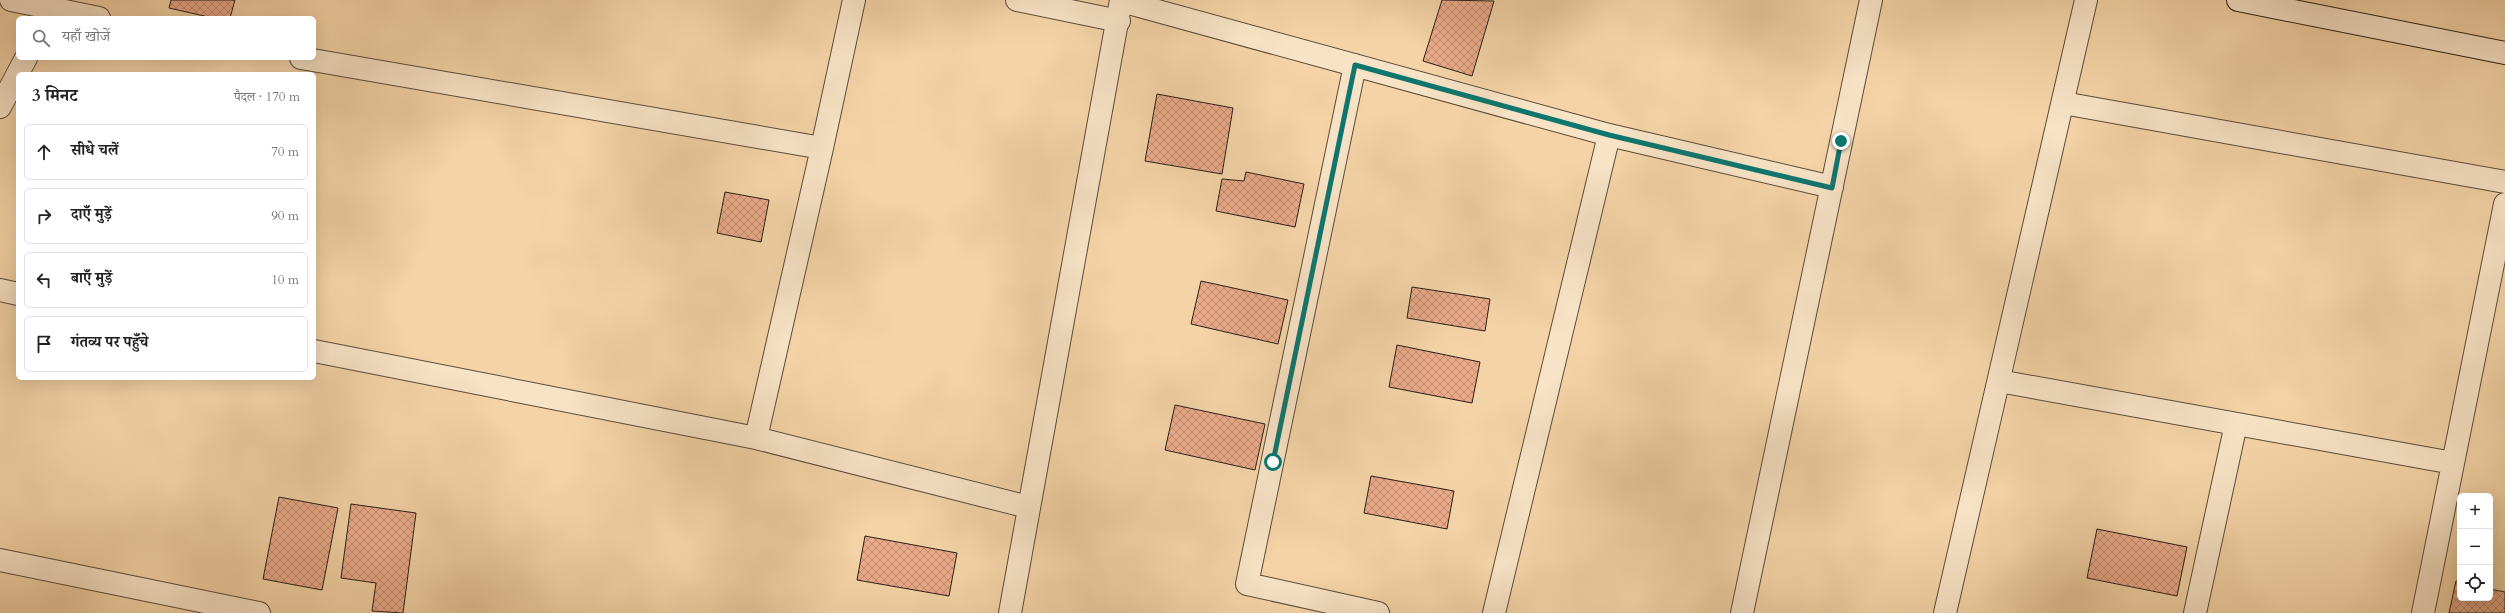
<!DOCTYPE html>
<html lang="hi">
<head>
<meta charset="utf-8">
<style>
	body { margin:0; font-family:Cardo,"Noto Serif Devanagari",serif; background:#f2f2f2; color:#222 }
	.controls { position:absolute; right:12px; bottom:12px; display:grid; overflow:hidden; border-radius:6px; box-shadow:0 4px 16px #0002 }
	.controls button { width:36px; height:36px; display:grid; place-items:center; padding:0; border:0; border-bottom:1px solid #e0e0e0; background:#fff; color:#222; font:20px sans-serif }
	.stop { position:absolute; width:12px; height:12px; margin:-9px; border:3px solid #0f766e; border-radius:50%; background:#fff }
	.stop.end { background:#0f766e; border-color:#fff; box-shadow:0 1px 4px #0008 }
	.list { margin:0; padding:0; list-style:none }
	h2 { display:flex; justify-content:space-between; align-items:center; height:52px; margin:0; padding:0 16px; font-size:17px }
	h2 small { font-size:13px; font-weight:400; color:#767676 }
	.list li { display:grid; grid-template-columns:26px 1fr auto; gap:12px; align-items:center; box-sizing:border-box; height:56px; margin:0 8px 8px; padding:0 8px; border:1px solid #e0e0e0; border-radius:6px }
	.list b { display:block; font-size:15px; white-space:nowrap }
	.list em { font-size:13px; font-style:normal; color:#767676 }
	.icon { flex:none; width:22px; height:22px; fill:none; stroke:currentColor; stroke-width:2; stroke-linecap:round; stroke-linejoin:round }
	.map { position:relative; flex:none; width:2505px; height:613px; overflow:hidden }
	.search { position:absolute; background:#fff; box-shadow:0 4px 16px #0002; left:16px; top:16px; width:300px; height:44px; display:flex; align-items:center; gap:10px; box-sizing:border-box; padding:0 14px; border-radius:6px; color:#767676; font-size:15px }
	.panel { position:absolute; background:#fff; box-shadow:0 4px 16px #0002; left:16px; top:72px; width:300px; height:308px; border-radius:6px }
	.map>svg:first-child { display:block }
	.building { fill:url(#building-cross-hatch); stroke:#281f16 }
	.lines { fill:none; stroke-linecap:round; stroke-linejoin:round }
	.street-casing { stroke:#5b4c3a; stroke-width:24 }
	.secondary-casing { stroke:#281f16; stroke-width:24 }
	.street { stroke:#f8e3c6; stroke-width:22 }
	.secondary { stroke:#f8e3c6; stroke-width:22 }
	.route { stroke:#0f766e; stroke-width:5 }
</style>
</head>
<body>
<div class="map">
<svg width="2505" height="613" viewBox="0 0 2505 613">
	<defs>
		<pattern id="building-cross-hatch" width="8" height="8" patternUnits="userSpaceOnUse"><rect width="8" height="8" fill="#ebab8a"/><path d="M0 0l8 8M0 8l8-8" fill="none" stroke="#be8b70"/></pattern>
	</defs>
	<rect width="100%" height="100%" fill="#f4d4a7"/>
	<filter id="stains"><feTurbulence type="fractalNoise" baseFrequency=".005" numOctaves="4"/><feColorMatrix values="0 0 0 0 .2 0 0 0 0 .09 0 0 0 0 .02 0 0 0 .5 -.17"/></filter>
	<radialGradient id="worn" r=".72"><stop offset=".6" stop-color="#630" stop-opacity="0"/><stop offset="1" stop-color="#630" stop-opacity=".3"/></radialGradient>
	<path class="building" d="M171,0h64l-5,18h-17l-44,-10z
		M1442,0l52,1 -22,75 -49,-15z
		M1157,94l76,14 -11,66 -77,-13z
		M1246,172l58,12 -9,43 -79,-16 6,-32 22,2z
		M725,192l44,8 -8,42 -44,-9z
		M1201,281l87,19 -10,44 -87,-20z
		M1412,287l78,12 -5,32 -78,-13z
		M1397,345l83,17 -8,41 -83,-16z
		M1175,405l90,19 -10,46 -90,-20z
		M1371,476l83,15 -7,38 -83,-16z
		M279,497l59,11 -16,82 -59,-11z
		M351,504l65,9 -13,100 -31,-2 4,-28 -35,-5z
		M2097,529l90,18 -10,49 -90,-18z
		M865,536l92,17 -8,43 -92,-16z
		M2456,581l4,1v16h30v-9l15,3v21h-56z"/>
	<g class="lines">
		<g class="street-casing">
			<path id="street" d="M11,0l88,18
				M1017,0l102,21
				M1121,1l488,134 -115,478
				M301,58l521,90 -66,290 272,69
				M1355,65l-108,519 131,29
				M2063,103l442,79
				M0,107l26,-49
				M1609,135l223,52
				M822,148l32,-148
				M0,290l18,4
				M314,351l442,87
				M1999,381l454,82
				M0,560l259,53
				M1010,613l111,-613
				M1742,613l129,-613
				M1945,613l141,-613
				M2195,613l41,-189
				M2423,613l82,-409"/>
		</g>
		<g class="secondary-casing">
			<path id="secondary" d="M2238,0l267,53"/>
		</g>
		<use href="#street" class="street"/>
		<use href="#secondary" class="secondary"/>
	</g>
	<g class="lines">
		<path class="route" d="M1273,462l82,-397 254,70 223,53 9,-47"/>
	</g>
	<rect width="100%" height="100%" filter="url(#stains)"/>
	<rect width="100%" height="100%" fill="url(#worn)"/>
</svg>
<div class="controls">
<button>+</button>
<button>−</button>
<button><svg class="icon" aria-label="locate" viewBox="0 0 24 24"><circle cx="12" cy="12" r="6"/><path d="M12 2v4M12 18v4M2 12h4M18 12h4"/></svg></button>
</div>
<div class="stop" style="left:1273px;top:462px"></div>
<div class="stop end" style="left:1841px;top:141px"></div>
<div class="search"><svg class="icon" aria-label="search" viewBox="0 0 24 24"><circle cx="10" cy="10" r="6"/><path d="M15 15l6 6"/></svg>यहाँ खोजें</div>
<section class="panel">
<h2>3 मिनट<small>पैदल · 170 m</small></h2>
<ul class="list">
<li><svg class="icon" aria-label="ahead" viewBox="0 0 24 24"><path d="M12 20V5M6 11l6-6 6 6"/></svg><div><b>सीधे चलें</b></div><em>70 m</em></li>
<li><svg class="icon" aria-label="right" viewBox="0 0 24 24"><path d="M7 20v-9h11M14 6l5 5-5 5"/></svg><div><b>दाएँ मुड़ें</b></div><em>90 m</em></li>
<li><svg class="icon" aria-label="left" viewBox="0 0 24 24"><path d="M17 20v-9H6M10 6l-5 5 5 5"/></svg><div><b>बाएँ मुड़ें</b></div><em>10 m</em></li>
<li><svg class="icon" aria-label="arrive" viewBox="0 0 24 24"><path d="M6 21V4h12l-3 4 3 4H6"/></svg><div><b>गंतव्य पर पहुँचे</b></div></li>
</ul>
</section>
</div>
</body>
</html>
